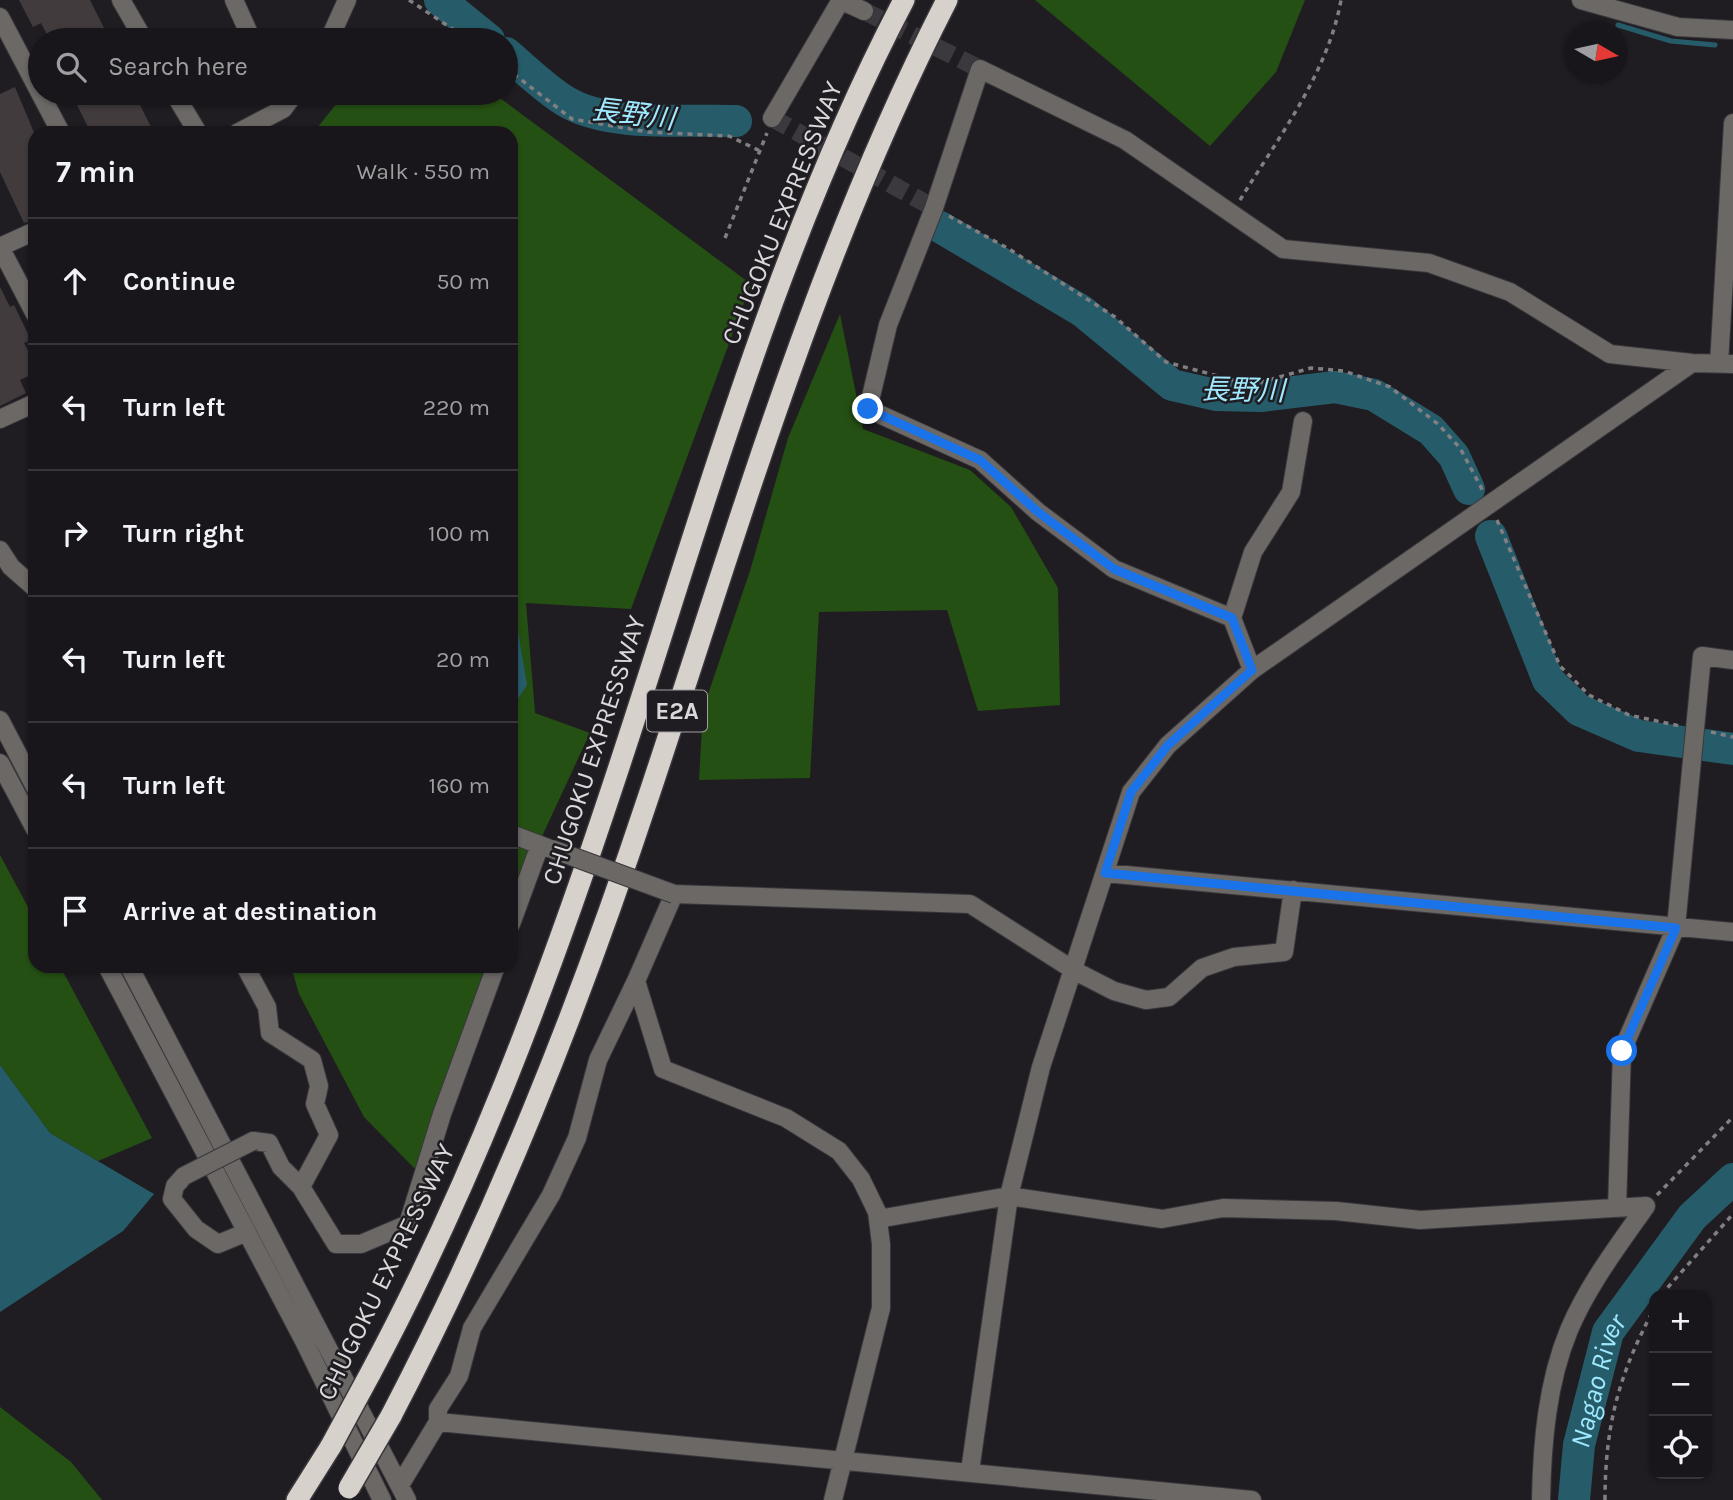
<!DOCTYPE html>
<html lang="en">
<head>
<meta charset="utf-8">
<style>
	body { margin:0; font-family:Karla,"Noto Sans JP",sans-serif; background:#252327; color:#f1f3f6 }
	.controls { position:absolute; right:21px; bottom:21px; display:grid; overflow:hidden; border-radius:14px; box-shadow:0 2px 5px #0004 }
	.controls button { width:63px; height:63px; display:grid; place-items:center; padding:0; border:0; border-bottom:2px solid #363539; background:#18161a; color:#f1f3f6; font:35px sans-serif }
	.compass { position:absolute; left:1565px; top:21px; width:63px; height:63px; border-radius:50%; background:#18161a; box-shadow:0 2px 5px #0004; rotate:99deg }
	.stop { position:absolute; width:21px; height:21px; margin:-16px; border:5px solid #1a73e8; border-radius:50%; background:#fff }
	.stop.end { background:#1a73e8; border-color:#fff; box-shadow:0 2px 7px #0008 }
	.list { margin:0; padding:0; list-style:none }
	h2 { display:flex; justify-content:space-between; align-items:center; height:91px; margin:0; padding:0 28px; font-size:30px }
	h2 small { font-size:23px; font-weight:400; color:#9f9fa2 }
	.list li { display:grid; grid-template-columns:46px 1fr auto; gap:21px; align-items:center; box-sizing:border-box; height:126px; padding:0 28px; border-top:2px solid #363539 }
	.list b { display:block; font-size:26px; white-space:nowrap }
	.list em { font-size:23px; font-style:normal; color:#9f9fa2 }
	.icon { flex:none; width:38px; height:38px; fill:none; stroke:currentColor; stroke-width:2; stroke-linecap:round; stroke-linejoin:round }
	.map { position:relative; flex:none; width:1733px; height:1500px; overflow:hidden }
	.search { position:absolute; background:#18161a; box-shadow:0 2px 5px #0004; left:28px; top:28px; width:490px; height:77px; display:flex; align-items:center; gap:18px; box-sizing:border-box; padding:0 24px; border-radius:38px; color:#9f9fa2; font-size:26px }
	.panel { position:absolute; background:#18161a; box-shadow:0 2px 5px #0004; left:28px; top:126px; width:490px; height:847px; border-radius:21px }
	.map>svg:first-child { display:block }
	.forest { fill:#255013 }
	.water { fill:#265c6a }
	.lines { fill:none; stroke-linecap:round; stroke-linejoin:round }
	.stream { stroke:#265c6a; stroke-width:5 }
	.river { stroke:#265c6a; stroke-width:32 }
	.building { fill:#413b3d }
	.minor-tunnel { stroke:#3c393e; stroke-width:18; stroke-dasharray:18 9; stroke-linecap:butt }
	.minor-casing { stroke:#3a373c; stroke-width:20 }
	.highway-casing { stroke:#3a373c; stroke-width:24 }
	.path { stroke:#827f83; stroke-width:3.5; stroke-dasharray:5 5; stroke-linecap:butt }
	.minor { stroke:#6b6866; stroke-width:18 }
	.highway { stroke:#d7d1cc; stroke-width:21 }
	.minor-bridge-casing { stroke:#3a373c; stroke-width:20; stroke-linecap:butt }
	.highway-bridge-casing { stroke:#3a373c; stroke-width:24; stroke-linecap:butt }
	.minor-bridge { stroke:#6b6866; stroke-width:18 }
	.highway-bridge { stroke:#d7d1cc; stroke-width:21 }
	.route { stroke:#1a73e8; stroke-width:9 }
	.labels { text-anchor:middle; dominant-baseline:central; stroke-width:5; stroke-linejoin:round; paint-order:stroke }
	.shield { fill:#201d22; stroke:#a2a0a4; stroke-width:2 }
	.shield-label { font-size:24px; font-weight:bold; fill:#dad8db }
	.street-label { font-size:26px; fill:#dad8db; stroke:#201d22 }
	.water-label { font-size:28px; font-style:italic; fill:#9fe9ff; stroke:#201d22 }
</style>
</head>
<body>
<div class="map">
<svg width="1733" height="1500" viewBox="0 0 1733 1500">
	<rect width="100%" height="100%" fill="#201d22"/>
	<path class="forest" d="M1035,0h270l-29,72 -66,74z
		M345,93h148l258,191 -120,325 -105,-6 9,110 55,20 -79,170v-770h-198z
		M840,314l23,115 107,41 41,37 47,81 2,117 -82,6 -31,-101 -128,2 -9,166 -111,2 4,-71 47,-138 38,-133z
		M0,855l35,65v46h25l92,172 -54,23 -48,-28 -50,-68z
		M291,966h194l-65,208 -56,-57 -65,-123z
		M0,1407l71,55 31,38h-102z"/>
	<path class="water" d="M516,619l11,66 -16,24v-89z
		M0,1065l50,68 104,61 -31,37 -123,81z"/>
	<g class="lines">
		<path class="stream" d="M1618,25l53,16 44,4"/>
		<g class="river">
			<path d="M440,0l49,40"/>
			<path d="M506,53c19,16 38,35 59,48 44,27 120,18 171,20"/>
			<path d="M940,227l142,84 90,74 44,10 45,1 74,-9 39,8 57,35 23,26 15,33"/>
			<path d="M1491,536l57,144 31,30 60,26 94,13"/>
			<path id="s1" d="M1574,1500l5,-55 29,-113 84,-115 41,-38"/>
		</g>
	</g>
	<path class="building" d="M19,0h71l20,40h-60l-9,-17 -8,4z
		M15,87l20,48v85l-11,3 -24,-51v-78z
		M71,93h63l20,40h-26l-3,-7 -15,7h-19z
		M0,287l10,20 4,-2 17,35 -7,3 11,21v9l-15,7 6,13 -26,13z"/>
	<g class="lines">
		<path class="minor-tunnel" d="M864,11l116,58
			M772,118l162,90"/>
		<g class="minor-casing">
			<path id="minor" d="M121,0l23,40
				M234,0l18,40
				M840,0l24,11
				M1581,0l97,27 55,3
				M0,17l61,116
				M329,40l18,-40
				M174,93l24,40
				M772,118l69,-118
				M237,133l46,-24 12,-16
				M0,247l35,67
				M0,247l35,-16
				M1719,364l14,-241
				M0,419l35,-16
				M1303,421l-12,71 -38,60 -21,66 -118,-49 -76,-57 -58,-52 -112,-51 20,-84 46,-117 46,-139 145,71 158,109 146,14 81,29 100,62 82,9 41,1
				M0,550l11,17 24,21
				M1232,618l20,52
				M0,720l35,67
				M0,763l35,66
				M511,834l37,14
				M1105,873l628,59
				M511,924l29,-79
				M107,966l197,375 78,159
				M129,966l278,534
				M245,966l22,41 3,26 42,27 7,26 -4,18 14,31 -28,52
				M253,1141l16,2 12,24 20,20 35,57h25l47,-20 34,-110 54,-148
				M184,1176l-9,10 -3,13 24,30 22,15 29,-12
				M1617,1208l5,-157 54,-124 26,-271 31,4
				M878,1219l131,-23 153,23 61,-11 113,3 84,9 226,-14
				M438,1422v-13l21,-33 13,-48 79,-133 26,-57 21,-78 38,-79
				M970,1471l39,-275 32,-129 90,-275 37,-47 84,-75 440,-307
				M400,1485l38,-63 814,78
				M833,1500l48,-192v-64l-4,-32 -16,-33 -22,-28 -53,-33 -123,-49 -27,-88 38,-87 296,10 105,67 39,20 32,9 23,-3 33,-29 32,-11 50,-5 9,-62
				M1541,1500c1,-56 6,-117 28,-170 19,-45 49,-84 77,-124"/>
		</g>
		<g class="highway-casing">
			<path id="highway" d="M370,1374c101,-188 176,-387 243,-589 88,-264 161,-537 291,-785
				M391,1416c106,-203 186,-404 258,-621 90,-269 168,-542 298,-795
				M297,1500l34,-54"/>
		</g>
		<path class="path" d="M409,0l60,40
			M506,68l66,51 76,13 81,4 31,15
			M1240,200c38,-62 88,-127 101,-200
			M949,216l60,33 106,68 51,45 85,23 60,-17 33,3 46,16 48,37 22,24 23,43
			M725,238l42,-105
			M1497,520l63,146 29,29 40,20 51,11
			M1711,732l22,5
			M1657,1195l76,-78
			M1661,1295l72,-81
			M1605,1500c0,-75 14,-126 49,-191"/>
		<use href="#minor" class="minor"/>
		<use href="#highway" class="highway"/>
		<g class="minor-bridge-casing">
			<path id="minor-bridge" d="M552,849l122,45
				M184,1176l69,-35"/>
		</g>
		<g class="highway-bridge-casing">
			<path id="highway-bridge" d="M331,1446l39,-72
				M349,1488l42,-72"/>
		</g>
		<use href="#minor-bridge" class="minor-bridge"/>
		<use href="#highway-bridge" class="highway-bridge"/>
	</g>
	<g class="lines">
		<path class="route" d="M868,409l112,51 58,52 76,57 118,49 20,52 -84,75 -37,47 -26,81 571,55 -54,123"/>
	</g>
	<g class="labels">
		<rect class="shield" x="647" y="690.5" width="60" height="41" rx="5"/>
		<g class="shield-label">
			<text x="677" y="711">E2A</text>
		</g>
		<g class="street-label">
			<text transform="translate(782 213) rotate(-68)">CHUGOKU EXPRESSWAY</text>
			<text transform="translate(594 750) rotate(-72)">CHUGOKU EXPRESSWAY</text>
			<text transform="translate(386 1272) rotate(-64)">CHUGOKU EXPRESSWAY</text>
		</g>
		<g class="water-label">
			<text transform="translate(633 114) rotate(7)">長野川</text>
			<text transform="translate(1243 390) rotate(1)">長野川</text>
			<text stroke="none"><textPath href="#s1" startOffset="122">Nagao River</textPath></text>
		</g>
	</g>
</svg>
<div class="controls">
<button>+</button>
<button>−</button>
<button><svg class="icon" aria-label="locate" viewBox="0 0 24 24"><circle cx="12" cy="12" r="6"/><path d="M12 2v4M12 18v4M2 12h4M18 12h4"/></svg></button>
</div>
<svg class="compass" viewBox="-18 -18 36 36"><path d="M0-13l5 13h-10z" fill="#e53935"/><path d="M0 13l5-13h-10z" fill="#9f9fa2"/></svg>
<div class="stop" style="left:1622px;top:1051px"></div>
<div class="stop end" style="left:868px;top:409px"></div>
<div class="search"><svg class="icon" aria-label="search" viewBox="0 0 24 24"><circle cx="10" cy="10" r="6"/><path d="M15 15l6 6"/></svg>Search here</div>
<section class="panel">
<h2>7 min<small>Walk · 550 m</small></h2>
<ul class="list">
<li><svg class="icon" aria-label="ahead" viewBox="0 0 24 24"><path d="M12 20V5M6 11l6-6 6 6"/></svg><div><b>Continue</b></div><em>50 m</em></li>
<li><svg class="icon" aria-label="left" viewBox="0 0 24 24"><path d="M17 20v-9H6M10 6l-5 5 5 5"/></svg><div><b>Turn left</b></div><em>220 m</em></li>
<li><svg class="icon" aria-label="right" viewBox="0 0 24 24"><path d="M7 20v-9h11M14 6l5 5-5 5"/></svg><div><b>Turn right</b></div><em>100 m</em></li>
<li><svg class="icon" aria-label="left" viewBox="0 0 24 24"><path d="M17 20v-9H6M10 6l-5 5 5 5"/></svg><div><b>Turn left</b></div><em>20 m</em></li>
<li><svg class="icon" aria-label="left" viewBox="0 0 24 24"><path d="M17 20v-9H6M10 6l-5 5 5 5"/></svg><div><b>Turn left</b></div><em>160 m</em></li>
<li><svg class="icon" aria-label="arrive" viewBox="0 0 24 24"><path d="M6 21V4h12l-3 4 3 4H6"/></svg><div><b>Arrive at destination</b></div></li>
</ul>
</section>
</div>
</body>
</html>
